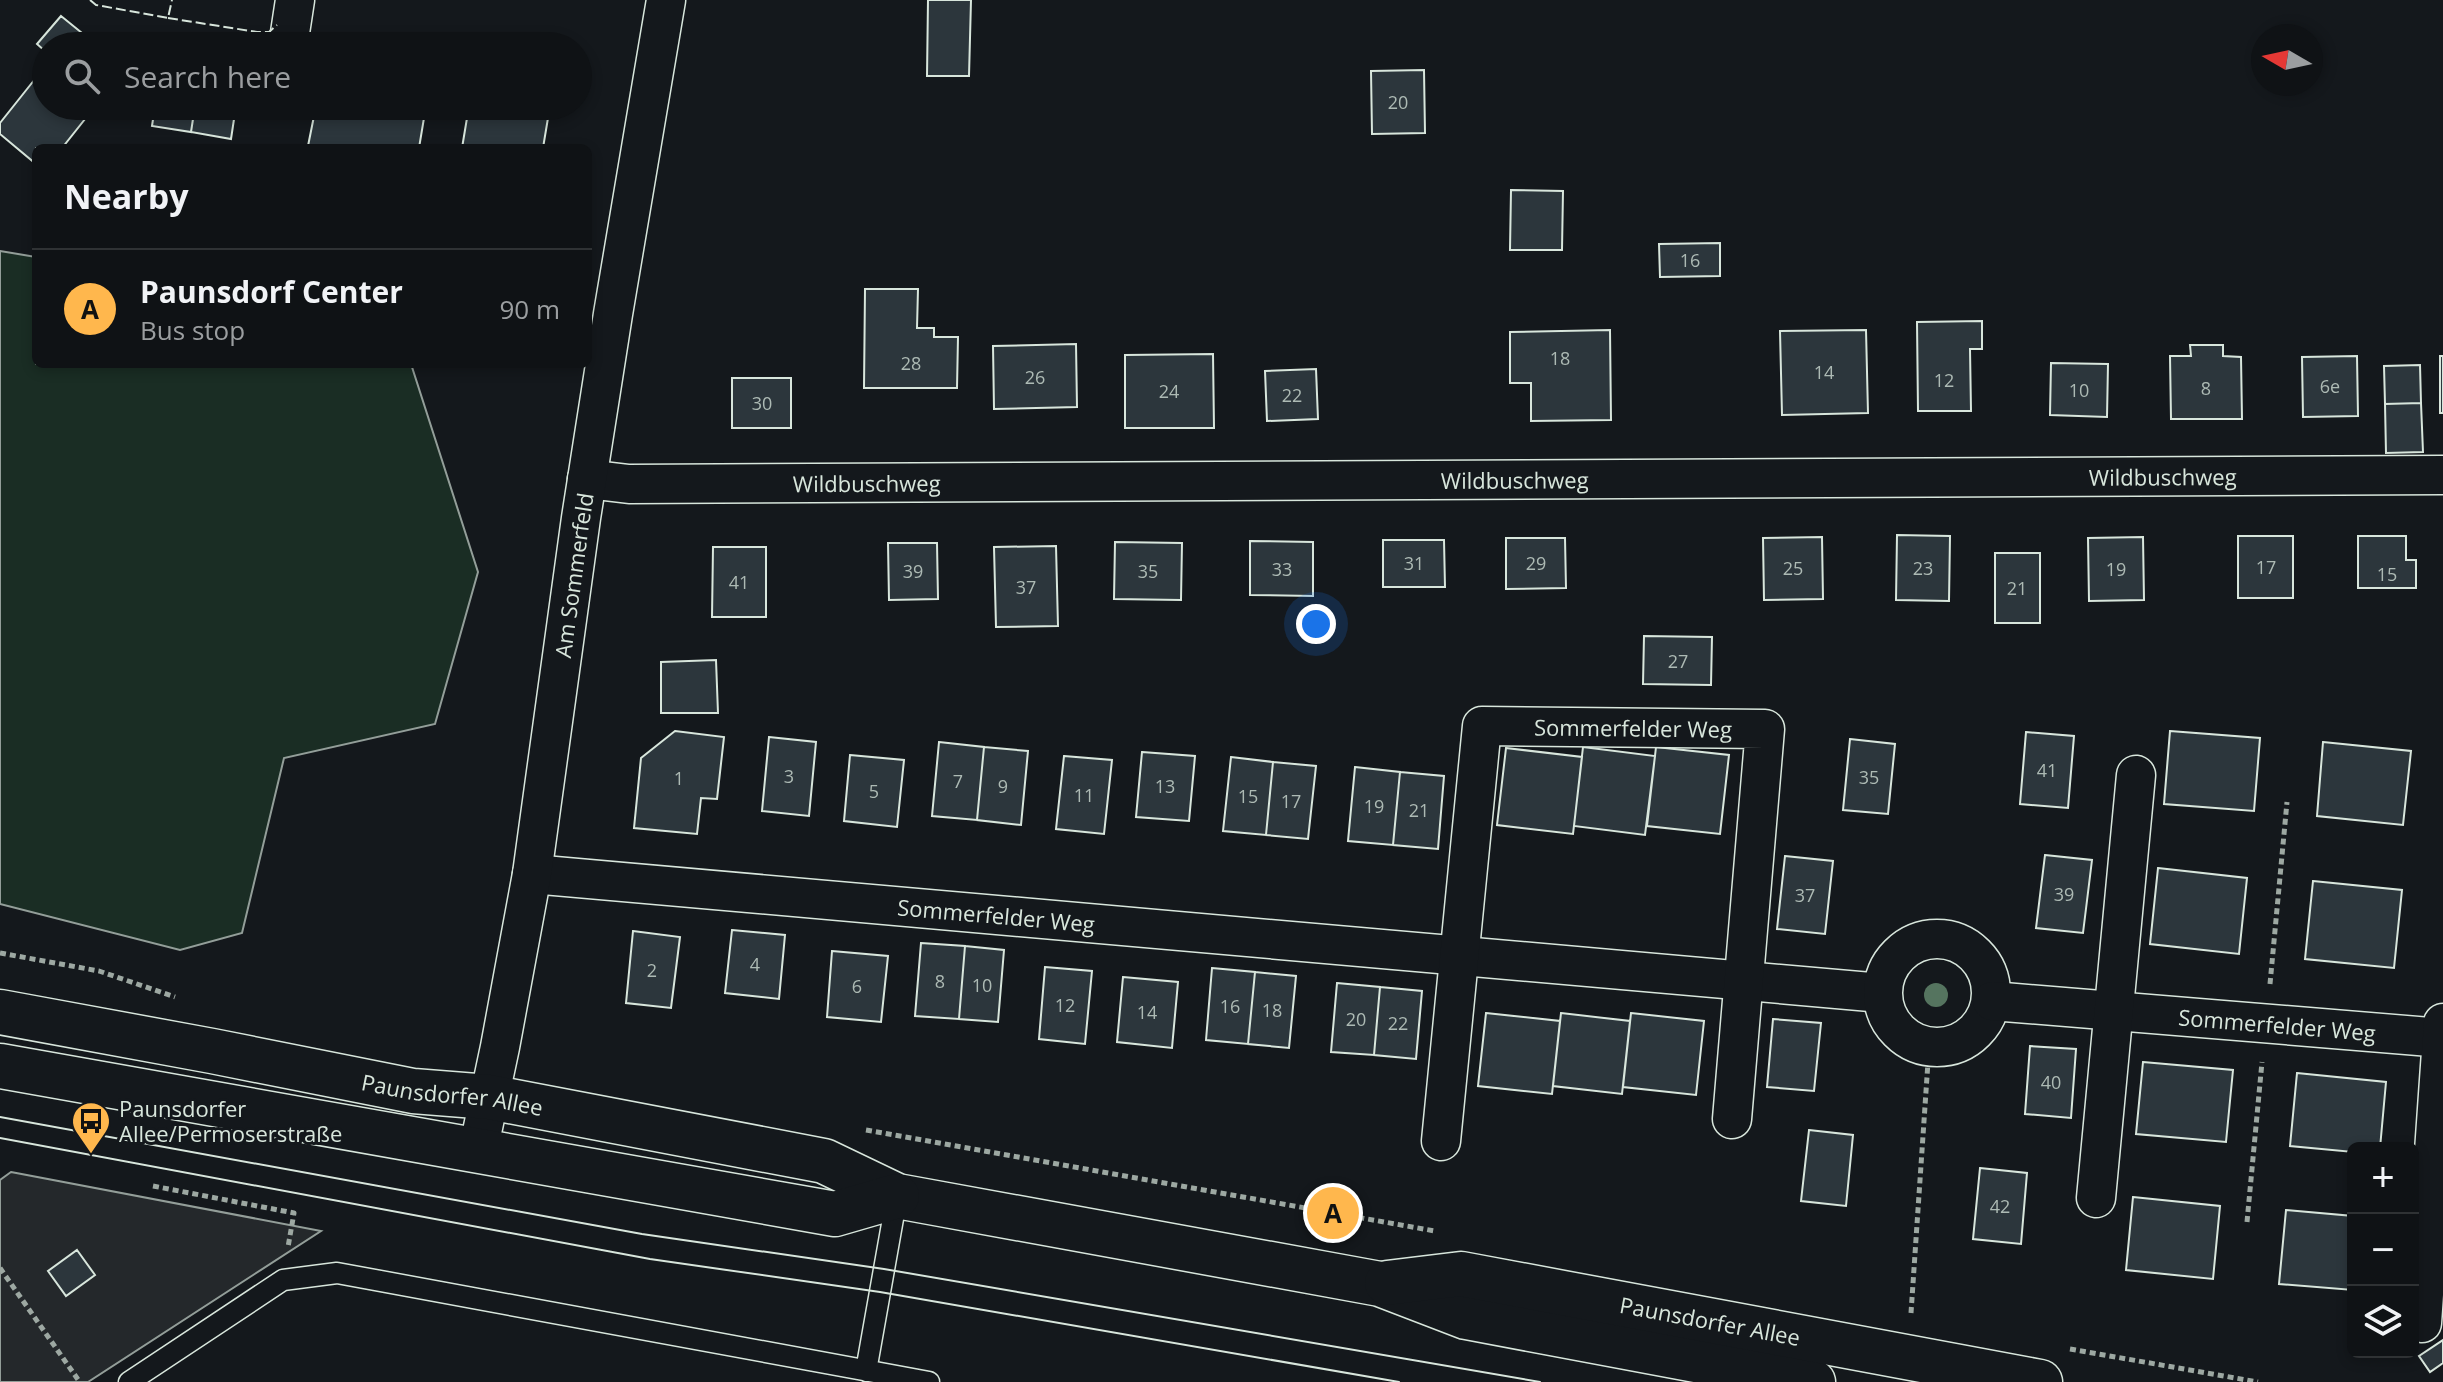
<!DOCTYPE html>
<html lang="en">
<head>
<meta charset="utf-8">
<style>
	body { margin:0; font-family:"Open Sans",sans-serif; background:#181b1e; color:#f1f3f6 }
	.controls { position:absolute; right:24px; bottom:24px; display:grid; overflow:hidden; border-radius:12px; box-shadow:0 4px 12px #0003 }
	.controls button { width:72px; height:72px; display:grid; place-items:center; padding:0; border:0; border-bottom:2px solid #2f3234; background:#0f1215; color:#f1f3f6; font:40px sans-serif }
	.compass { position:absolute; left:2251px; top:24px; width:72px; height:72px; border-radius:50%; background:#0f1215; box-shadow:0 4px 12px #0003; rotate:279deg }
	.you { position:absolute; left:1316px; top:624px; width:28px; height:28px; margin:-20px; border:6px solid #fff; border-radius:50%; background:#1a73e8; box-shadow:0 0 0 12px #1a73e833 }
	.badge { display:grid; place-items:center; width:52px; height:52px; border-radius:50%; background:#ffb74d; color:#111; font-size:26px; font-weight:700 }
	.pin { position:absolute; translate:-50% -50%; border:4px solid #fff; box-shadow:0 2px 8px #0006 }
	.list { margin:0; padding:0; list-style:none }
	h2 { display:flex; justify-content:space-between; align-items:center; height:104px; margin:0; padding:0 32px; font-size:34px }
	h2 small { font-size:26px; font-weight:400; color:#9b9ea0 }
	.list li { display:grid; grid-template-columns:52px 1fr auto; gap:24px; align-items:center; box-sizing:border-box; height:120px; padding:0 32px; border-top:2px solid #2f3234 }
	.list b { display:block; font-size:30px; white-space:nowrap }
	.list p { margin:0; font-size:26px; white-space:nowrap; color:#9b9ea0 }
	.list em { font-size:26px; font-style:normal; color:#9b9ea0 }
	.icon { flex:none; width:44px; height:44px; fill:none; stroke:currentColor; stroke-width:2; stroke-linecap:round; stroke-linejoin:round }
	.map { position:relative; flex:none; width:2443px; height:1382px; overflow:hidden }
	.search { position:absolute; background:#0f1215; box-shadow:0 4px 12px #0003; left:32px; top:32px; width:560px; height:88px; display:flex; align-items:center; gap:20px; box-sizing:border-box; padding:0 28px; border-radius:44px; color:#9b9ea0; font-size:30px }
	.panel { position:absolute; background:#0f1215; box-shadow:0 4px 12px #0003; left:32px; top:144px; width:560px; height:224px; border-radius:12px }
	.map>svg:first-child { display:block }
	.green { fill:#1a2d24; stroke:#939e99; stroke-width:2 }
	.parking { fill:#24282b; stroke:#939e99; stroke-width:2 }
	.building { fill:#2c363c; stroke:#d8e6dc; stroke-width:2 }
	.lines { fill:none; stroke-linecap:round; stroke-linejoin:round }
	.lane-casing { stroke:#d8e6dc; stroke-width:23 }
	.street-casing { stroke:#d8e6dc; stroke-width:41 }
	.secondary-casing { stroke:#d8e6dc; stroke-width:47 }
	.path { stroke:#9da8a2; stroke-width:5; stroke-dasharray:6 4; stroke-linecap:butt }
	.lane { stroke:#14181c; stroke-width:20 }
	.street { stroke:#14181c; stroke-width:38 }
	.secondary { stroke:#14181c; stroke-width:44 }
	.tram { stroke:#d8e6dc; stroke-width:2 }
	.fence { stroke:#d8e6dc; stroke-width:2; stroke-dasharray:10 4; stroke-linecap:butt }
	.tree { fill:#55745f }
	.labels { text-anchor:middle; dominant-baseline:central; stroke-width:6; stroke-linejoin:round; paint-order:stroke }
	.number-label { font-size:18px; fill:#adbab4 }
	.street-label { font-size:22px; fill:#d8e6dc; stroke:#14181c }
	.poi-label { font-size:22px; fill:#d8e6dc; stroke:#14181c; text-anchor:start }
</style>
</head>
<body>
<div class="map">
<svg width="2443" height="1382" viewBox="0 0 2443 1382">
	<rect width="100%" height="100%" fill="#14181c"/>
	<path class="green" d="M0,251l36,6v107h375l67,208 -43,152 -151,34 -42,175 -62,17 -180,-46z"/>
	<path class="parking" d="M11,1172l310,59 -233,151h-88v-202z"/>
	<path class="building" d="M928,0h43l-2,76h-42z
		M61,16l37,30h-52v6l-9,-8z
		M43,69l3,2v35h43l4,3 -31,39h-26v16l-36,-30v-11z
		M1424,70l1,63 -53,1 -1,-63z
		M155,106h40l-4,26 -39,-6z
		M195,106h41l-5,33 -40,-7z
		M316,106h110l-7,42h-98l-13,-2z
		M469,106h45l35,6 -6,36h-81z
		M1511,190l52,1 -1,59h-52z
		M1720,243v33l-60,1 -1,-33z
		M865,289h53l-1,39h17v9h24l-1,51h-93z
		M1982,321v28h-12l1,62h-53l-1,-89z
		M1610,330l1,90 -80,1v-38h-21v-51z
		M1866,330l2,83 -86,2 -2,-84z
		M1076,344l1,63 -83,2 -1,-63z
		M2190,345h33v11l18,1 1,62h-71l-1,-63h21z
		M1213,354l1,74h-89v-73z
		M2357,356l1,60 -55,1 -1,-60z
		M2440,356h3v57h-3z
		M2051,363l57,1 -1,53 -57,-2z
		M2420,365l1,38 -36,1 -1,-38z
		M1316,369l2,50 -51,2 -2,-50z
		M732,378h59v50h-59z
		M2421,403l2,49 -37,1 -1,-49z
		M1897,535l53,1 -1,65 -53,-1z
		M2238,536h55v62h-55z
		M2358,536h48v24h10v28h-58z
		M1822,537l1,62 -59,1 -1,-62z
		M2143,537l1,63 -55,1 -1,-63z
		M1506,538h59l1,50 -60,1z
		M1383,540h61l1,47h-62z
		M1250,541l63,1v54l-63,-1z
		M1115,542l67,1 -1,57 -67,-1z
		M888,543h49l1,56 -49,1z
		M1056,546l2,80 -62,1 -2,-80z
		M713,547h53v70h-54z
		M1995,553h45v70h-45z
		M1644,636l68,1 -1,48 -68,-1z
		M716,660l2,53h-57v-51z
		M675,731l49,6 -7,62 -16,-1 -4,36 -63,-6 7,-70z
		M2170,731l90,7 -6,73 -90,-7z
		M2026,732l48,4 -6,72 -48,-4z
		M769,737l47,5 -7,74 -47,-5z
		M1850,739l45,5 -7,70 -45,-4z
		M939,742l45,5 -7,73 -45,-4z
		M2323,742l88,9 -8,74 -86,-9z
		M984,747l44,4 -7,74 -44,-5z
		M1583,747l72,9 -10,79 -71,-9z
		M1656,747l73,8 -9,79 -73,-8z
		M1506,748l76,9 -9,77 -76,-9z
		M1142,752l53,4 -6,65 -53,-4z
		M850,755l54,5 -7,67 -53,-6z
		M1064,756l48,4 -8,74 -48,-5z
		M1231,757l42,5 -7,73 -43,-4z
		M1273,762l43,4 -8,73 -42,-4z
		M1355,767l45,5 -7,73 -45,-4z
		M1400,772l44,4 -6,73 -45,-4z
		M2045,855l47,5 -9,73 -47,-5z
		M1785,856l48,5 -8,73 -48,-5z
		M2158,868l89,10 -8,76 -89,-10z
		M2313,881l89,9 -8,78 -89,-9z
		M732,930l53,5 -6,64 -54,-6z
		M633,931l47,6 -9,71 -45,-5z
		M921,943l44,3 -6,73 -44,-3z
		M965,946l39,4 -6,72 -39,-3z
		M832,951l56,5 -7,66 -54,-5z
		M1045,967l47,4 -7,73 -46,-5z
		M1212,968l43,4 -7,72 -42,-4z
		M1255,972l41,4 -7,72 -41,-4z
		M1123,977l55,5 -6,66 -55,-6z
		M1337,983l43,4 -6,68 -43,-3z
		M1380,987l42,4 -6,68 -42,-4z
		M1486,1013l74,8 -8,73 -74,-8z
		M1561,1013l69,8 -8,73 -69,-8z
		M1631,1013l73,8 -8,74 -73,-8z
		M1773,1019l48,4 -7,68 -47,-4z
		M2030,1046l46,3 -5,69 -46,-4z
		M2143,1062l90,8 -7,72 -90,-8z
		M2297,1073l89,9 -6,66h-27v4l-63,-6z
		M1809,1130l44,5 -7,71 -45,-5z
		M1980,1168l47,5 -6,71 -48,-5z
		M2133,1197l87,9 -7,73 -87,-9z
		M2286,1210l67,6v74l-74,-6z
		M77,1250l18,25 -29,21 -18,-25z
		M2443,1340v23l-13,9 -11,-16z"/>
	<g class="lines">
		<g class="lane-casing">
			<path id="lane" d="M866,1371l31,-175
				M129,1382l154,-102 54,-7 592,109"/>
		</g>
		<g class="street-casing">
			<g id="street">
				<path d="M288,46l7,-46"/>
				<path id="s1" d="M587,479l42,5 1814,-9"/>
				<path id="s2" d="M532,874l1350,119"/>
				<circle cx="1937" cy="993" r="54"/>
				<path id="s3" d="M1992,1001l451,37"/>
				<path id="s4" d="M1441,1141l41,-415 283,3 -33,390"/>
				<path id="s5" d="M478,1151l22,-104 32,-173 49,-356 32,-204 53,-314"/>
				<path d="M2096,1198l40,-423"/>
				<path d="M2422,1323l21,-300"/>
			</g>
		</g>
		<g class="secondary-casing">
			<g id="secondary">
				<path id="s6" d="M0,1012l212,39 201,40 76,6 335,64 73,35 483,88 86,33 347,65"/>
				<path d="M0,1066l835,148 62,-18"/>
				<path id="s7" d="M1387,1283l74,-9 579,108"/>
			</g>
		</g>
		<path class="path" d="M0,953l99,18 76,26
			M2270,984l17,-182
			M866,1130l569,101
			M153,1186l141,27 -6,34
			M2247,1222l15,-160
			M0,1268l79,113
			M1911,1313l18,-266
			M2070,1349l188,33"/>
		<use href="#lane" class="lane"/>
		<use href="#street" class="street"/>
		<use href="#secondary" class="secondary"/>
		<path class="tram" d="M0,1117l642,117 242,35 656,113
			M0,1138l650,121 230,33 519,90"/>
		<path class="fence" d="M90,0l6,5 72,13 4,-18
			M168,18l89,14h12l8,-7"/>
	</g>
	<circle class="tree" cx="1936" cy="995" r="12"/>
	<defs>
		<g id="bus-pin" transform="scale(2)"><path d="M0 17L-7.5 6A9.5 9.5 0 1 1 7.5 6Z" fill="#ffb74d" stroke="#14181c"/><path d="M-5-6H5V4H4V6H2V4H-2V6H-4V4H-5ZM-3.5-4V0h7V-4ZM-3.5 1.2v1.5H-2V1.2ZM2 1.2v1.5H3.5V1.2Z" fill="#111"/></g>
	</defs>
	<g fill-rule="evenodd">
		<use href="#bus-pin" x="91" y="1121"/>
	</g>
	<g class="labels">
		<g class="number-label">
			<text x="1398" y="102">20</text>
			<text x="1690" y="260">16</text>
			<text x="1560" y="358">18</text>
			<text x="911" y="363">28</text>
			<text x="1824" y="372">14</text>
			<text x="1035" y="377">26</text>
			<text x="1944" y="380">12</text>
			<text x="2330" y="386">6e</text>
			<text x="2206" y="388">8</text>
			<text x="2079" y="390">10</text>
			<text x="1169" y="391">24</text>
			<text x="1292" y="395">22</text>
			<text x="762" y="403">30</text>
			<text x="1414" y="563">31</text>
			<text x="1536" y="563">29</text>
			<text x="2266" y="567">17</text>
			<text x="1793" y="568">25</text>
			<text x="1923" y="568">23</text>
			<text x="1282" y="569">33</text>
			<text x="2116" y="569">19</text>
			<text x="913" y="571">39</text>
			<text x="1148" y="571">35</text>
			<text x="2387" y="574">15</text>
			<text x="739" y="582">41</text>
			<text x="1026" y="587">37</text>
			<text x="2017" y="588">21</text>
			<text x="1678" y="661">27</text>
			<text x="2047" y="770">41</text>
			<text x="789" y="776">3</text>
			<text x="1869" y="777">35</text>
			<text x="679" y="778">1</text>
			<text x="958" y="781">7</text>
			<text x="1003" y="786">9</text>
			<text x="1165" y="786">13</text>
			<text x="874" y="791">5</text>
			<text x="1084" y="795">11</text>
			<text x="1248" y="796">15</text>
			<text x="1291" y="801">17</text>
			<text x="1374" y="806">19</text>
			<text x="1419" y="810">21</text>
			<text x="2064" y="894">39</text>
			<text x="1805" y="895">37</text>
			<text x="755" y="964">4</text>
			<text x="652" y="970">2</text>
			<text x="940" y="981">8</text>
			<text x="982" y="985">10</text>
			<text x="857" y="986">6</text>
			<text x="1065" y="1005">12</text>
			<text x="1230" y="1006">16</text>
			<text x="1272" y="1010">18</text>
			<text x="1147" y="1012">14</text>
			<text x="1356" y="1019">20</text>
			<text x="1398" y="1023">22</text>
			<text x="2051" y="1082">40</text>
			<text x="2000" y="1206">42</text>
		</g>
		<g class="street-label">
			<text stroke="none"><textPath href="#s1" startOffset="1576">Wildbuschweg</textPath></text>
			<text stroke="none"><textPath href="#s1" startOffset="928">Wildbuschweg</textPath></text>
			<text stroke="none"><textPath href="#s1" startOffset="280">Wildbuschweg</textPath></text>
			<text stroke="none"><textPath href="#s5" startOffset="584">Am Sommerfeld</textPath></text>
			<text stroke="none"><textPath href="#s4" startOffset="568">Sommerfelder Weg</textPath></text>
			<text stroke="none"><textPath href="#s2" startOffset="466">Sommerfelder Weg</textPath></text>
			<text stroke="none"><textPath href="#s3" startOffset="286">Sommerfelder Weg</textPath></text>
			<text stroke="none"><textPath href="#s6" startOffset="460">Paunsdorfer Allee</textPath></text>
			<text stroke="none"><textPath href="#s7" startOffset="328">Paunsdorfer Allee</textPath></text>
		</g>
		<g class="poi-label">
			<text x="119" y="1108">Paunsdorfer<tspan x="119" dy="25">Allee/Permoserstraße</tspan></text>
		</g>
	</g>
</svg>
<div class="controls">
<button>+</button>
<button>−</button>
<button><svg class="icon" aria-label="layers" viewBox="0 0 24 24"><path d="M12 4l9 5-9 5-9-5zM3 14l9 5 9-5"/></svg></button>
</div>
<svg class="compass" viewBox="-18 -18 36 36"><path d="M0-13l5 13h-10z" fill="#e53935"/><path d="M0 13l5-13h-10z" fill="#9b9ea0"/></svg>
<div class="you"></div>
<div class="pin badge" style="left:1333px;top:1213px">A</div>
<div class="search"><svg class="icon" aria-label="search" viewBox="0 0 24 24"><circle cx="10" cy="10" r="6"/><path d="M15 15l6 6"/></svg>Search here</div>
<section class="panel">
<h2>Nearby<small></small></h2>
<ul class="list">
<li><span class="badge">A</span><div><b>Paunsdorf Center</b><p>Bus stop</p></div><em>90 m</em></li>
</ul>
</section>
</div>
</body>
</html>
